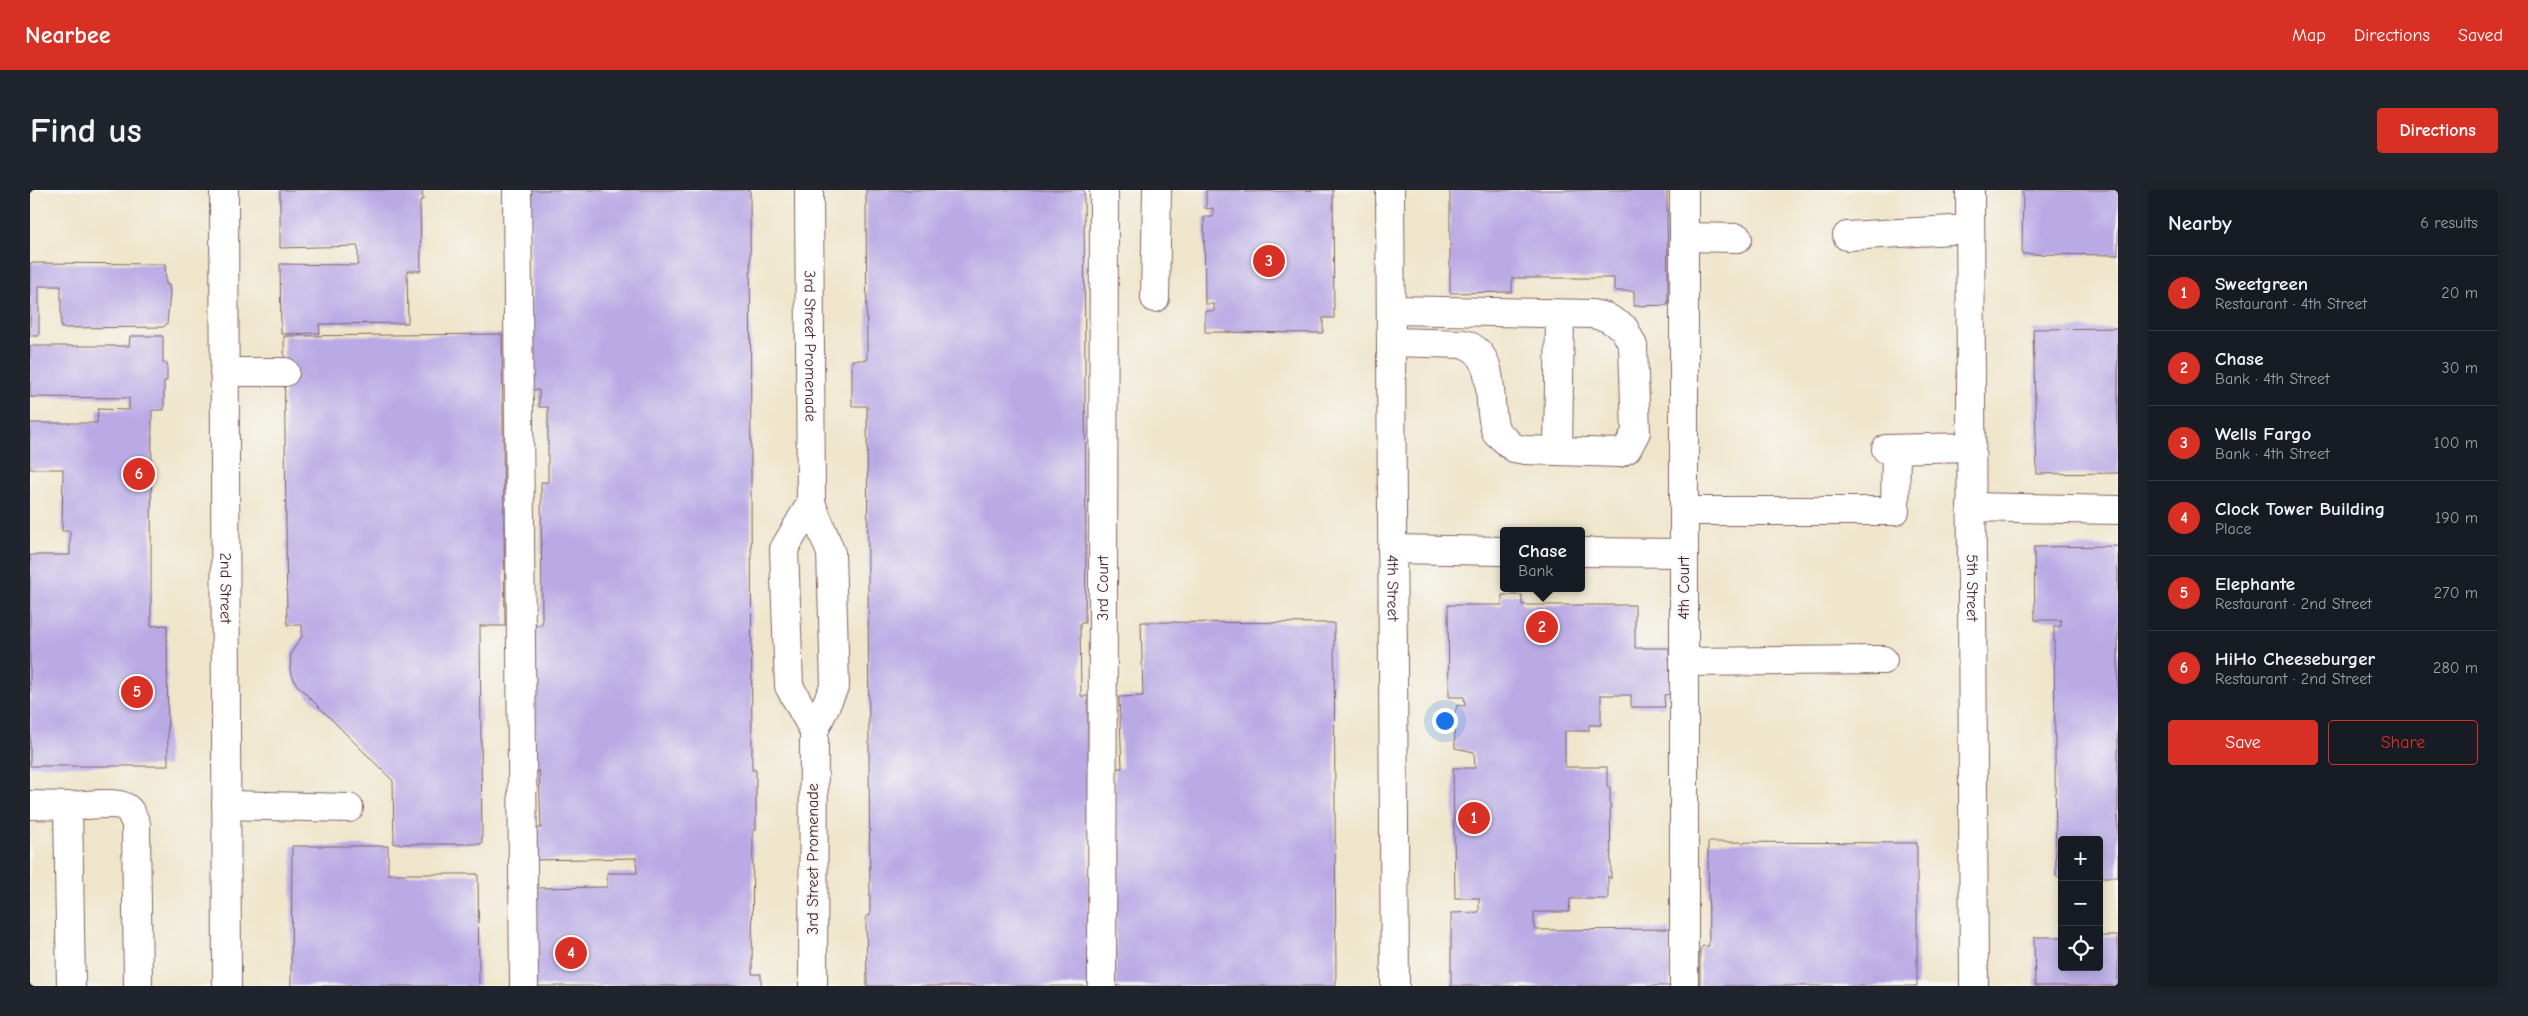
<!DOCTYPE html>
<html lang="en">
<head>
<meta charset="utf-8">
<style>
	body { margin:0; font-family:"Comic Neue",sans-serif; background:#20242c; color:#f1f3f6 }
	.controls { position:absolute; right:15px; bottom:15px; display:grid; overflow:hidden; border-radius:5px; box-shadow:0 2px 12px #0003 }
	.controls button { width:45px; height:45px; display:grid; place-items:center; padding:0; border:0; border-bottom:1px solid #363941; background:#171b24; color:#f1f3f6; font:25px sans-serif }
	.you { position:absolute; left:1414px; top:530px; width:18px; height:18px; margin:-12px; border:4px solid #fff; border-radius:50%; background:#1a73e8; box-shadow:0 0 0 8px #1a73e833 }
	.badge { display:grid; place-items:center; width:32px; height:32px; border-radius:50%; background:#d93025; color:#fff; font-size:16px; font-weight:700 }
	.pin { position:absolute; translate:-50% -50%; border:2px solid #fff; box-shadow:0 1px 5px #0006 }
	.popup { position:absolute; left:1470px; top:337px; width:85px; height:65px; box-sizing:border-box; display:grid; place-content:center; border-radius:5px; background:#171b24; filter:drop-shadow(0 1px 4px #0005); font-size:16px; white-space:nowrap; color:#9ea1a6 }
	.popup b { font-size:19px; color:#f1f3f6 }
	.popup::after { content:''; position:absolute; left:50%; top:100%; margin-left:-10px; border:10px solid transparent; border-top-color:#171b24 }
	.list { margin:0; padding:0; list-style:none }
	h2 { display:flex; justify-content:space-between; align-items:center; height:65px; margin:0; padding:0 20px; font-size:21px }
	h2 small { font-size:16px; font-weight:400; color:#9ea1a6 }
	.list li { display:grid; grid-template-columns:32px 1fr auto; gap:15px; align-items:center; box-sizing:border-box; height:75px; padding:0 20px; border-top:1px solid #363941 }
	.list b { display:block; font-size:19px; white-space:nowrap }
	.list p { margin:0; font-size:16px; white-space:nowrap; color:#9ea1a6 }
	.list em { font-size:16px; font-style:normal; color:#9ea1a6 }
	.actions { display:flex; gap:10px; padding:15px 20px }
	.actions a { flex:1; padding:11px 0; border:1px solid #d93025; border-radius:5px; text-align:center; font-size:18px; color:#d93025 }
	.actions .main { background:#d93025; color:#fff }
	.icon { flex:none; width:28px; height:28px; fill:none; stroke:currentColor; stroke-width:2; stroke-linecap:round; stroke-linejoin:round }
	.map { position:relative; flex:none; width:2088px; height:796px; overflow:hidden; border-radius:5px }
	header { display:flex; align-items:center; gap:30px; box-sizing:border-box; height:70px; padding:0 25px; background:#d93025; color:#fff }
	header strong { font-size:24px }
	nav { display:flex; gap:28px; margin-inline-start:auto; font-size:18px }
	.intro { display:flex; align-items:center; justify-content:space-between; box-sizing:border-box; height:120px; padding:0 30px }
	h1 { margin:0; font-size:35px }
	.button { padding:12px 22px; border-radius:5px; background:#d93025; color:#fff; font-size:18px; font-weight:700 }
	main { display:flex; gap:30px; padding:0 30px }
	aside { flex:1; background:#171b24; border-radius:5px; box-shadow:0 2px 12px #0003 }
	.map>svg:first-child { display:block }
	.building { fill:#b9aae5 }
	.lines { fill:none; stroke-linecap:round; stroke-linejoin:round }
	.minor-casing { stroke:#846463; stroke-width:30 }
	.minor { stroke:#fff; stroke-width:28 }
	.labels { text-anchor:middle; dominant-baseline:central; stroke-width:4; stroke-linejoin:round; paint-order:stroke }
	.street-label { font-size:16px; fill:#4a1f2b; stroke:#f6f6f2 }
</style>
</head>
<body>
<header>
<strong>Nearbee</strong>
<nav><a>Map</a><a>Directions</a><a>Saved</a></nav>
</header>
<div class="intro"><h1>Find us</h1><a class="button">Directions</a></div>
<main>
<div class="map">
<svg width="2088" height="796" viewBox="0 0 2088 796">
	<rect width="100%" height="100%" fill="#f6f6f2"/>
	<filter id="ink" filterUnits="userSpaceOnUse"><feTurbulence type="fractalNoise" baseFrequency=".02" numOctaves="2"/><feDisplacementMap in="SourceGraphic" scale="10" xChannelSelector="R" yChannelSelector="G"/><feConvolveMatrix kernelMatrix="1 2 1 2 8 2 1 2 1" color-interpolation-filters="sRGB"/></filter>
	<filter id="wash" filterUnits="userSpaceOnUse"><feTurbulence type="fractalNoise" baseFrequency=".0096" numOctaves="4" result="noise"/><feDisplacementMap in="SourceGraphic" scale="20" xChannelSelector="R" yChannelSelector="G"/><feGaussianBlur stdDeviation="1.12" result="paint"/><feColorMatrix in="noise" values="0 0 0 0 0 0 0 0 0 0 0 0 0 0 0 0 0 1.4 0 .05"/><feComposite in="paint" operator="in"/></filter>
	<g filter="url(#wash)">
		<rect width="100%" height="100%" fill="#efe5ca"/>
		<g id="blocks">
			<path class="building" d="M250,0h142l1,10h-3l1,71h-14l1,52 -89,1 1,9 -39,1 -1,-70 78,1v-19l-78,2z
				M501,0h219l2,580h4v60h-3l-1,144h9v12h-226l-1,-98 73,-1v-14h30l-1,-15 -102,2 -1,-32h8l-2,-57h-4l-1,-146h8l-1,-143h7v-75h-9v-17h-7z
				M836,0h218l2,360 -1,73h-5l1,73h7l1,290h-222l-1,-70h4l-3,-510h-15v-46h15z
				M1176,0h40v2l87,-2 1,128h-11v15l-118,-1v-21h9v-7h-9l-1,-87h9v-9l-7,1z
				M1420,0h217l1,115 -34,1v-15h-20v-13h-102v14l-62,1z
				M1993,0h95v65l-96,-1z
				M0,73l135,1 1,20 3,1 1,9 -3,30 -4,3 -102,1v-42h-22v50h-9z
				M2088,138v145l-81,1 -4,-145z
				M472,144l3,292h-25l2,218h-88l-1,-63 -97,-97 -6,-14 1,-17 11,-17v-11h-15l-3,-289z
				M100,146h33v27h4v18h-3v29h-12l-1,145v71l16,-1 1,141h-138v-211h40v-24h-8l1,-62h-33v-46h67l1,-14 31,1v-12l-99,-1v-51h99z
				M2088,356v331h-19v-37h-37v37h-6l-2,-250 7,-1v-6h-26l-1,-73z
				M1472,405h20v10h113v43h34l1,46 -6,1 1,12h-34v-12h-30v30h-12v6h-24v36h42v20h3l1,92 -3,-3v23h-38l-1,13h-35v18l136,-1v57h-219v-73l28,-1v-14h-24l-2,-130h22l-1,-16 -19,-4 -1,-30 3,-13 8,1 -1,-9h-15l-1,-92h54z
				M1111,432l193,1 2,363h-220l-1,-218h7l-3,-71 24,-1z
				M1678,652l209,1v143h-217v-37l3,-3h6z
				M262,656h96v28h90l1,112h-188z
				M2069,746h19v50h-83l-1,-49h28v30h37z"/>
		</g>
	</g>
	<g filter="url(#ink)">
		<use href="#blocks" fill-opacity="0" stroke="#846463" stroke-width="1"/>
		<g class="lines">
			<g class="minor-casing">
				<g id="minor">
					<path id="s1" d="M194,0l3,796"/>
					<path d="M487,0l7,796"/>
					<path id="s2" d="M779,0l2,313 20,50 4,132 -21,46 -1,255"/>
					<path id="s3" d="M1360,0l5,796"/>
					<path d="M1654,0v796"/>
					<path id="s4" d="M1940,0l4,796"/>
					<path d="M1817,46l123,-7"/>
					<path d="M1654,47l54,1"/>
					<path d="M1125,108l2,-108"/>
					<path d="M1361,120l201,4 14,3 18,11 9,18 3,86 -9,17 -8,4 -94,-3 -11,-2 -18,-16c-11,-28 4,-77 -32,-88l-73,-2"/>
					<path d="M194,182h61"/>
					<path d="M1856,259l85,-2"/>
					<path d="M1528,260l2,-136"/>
					<path d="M781,313l-27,46 5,137 25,45"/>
					<path d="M1941,317l147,3"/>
					<path d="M1654,321h211l1,-62"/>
					<path d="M1362,359l111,2"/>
					<path d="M1551,362l103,1"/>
					<path d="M1654,472l199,-2"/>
					<path d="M0,615l38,1"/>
					<path d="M196,615l123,3"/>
					<path d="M41,796l-3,-180c12,0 47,-5 57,1 6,3 8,11 11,17l2,162"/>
					<path id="s5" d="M1072,796l2,-796"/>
				</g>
			</g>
			<use href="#minor" class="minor"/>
		</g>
	</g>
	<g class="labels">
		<g class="street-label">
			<text stroke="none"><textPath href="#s2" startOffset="156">3rd Street Promenade</textPath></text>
			<text stroke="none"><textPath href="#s1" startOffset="398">2nd Street</textPath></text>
			<text stroke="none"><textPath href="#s5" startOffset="398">3rd Court</textPath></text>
			<text stroke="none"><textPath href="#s3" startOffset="398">4th Street</textPath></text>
			<text transform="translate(1654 398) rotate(-90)">4th Court</text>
			<text stroke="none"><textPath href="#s4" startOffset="398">5th Street</textPath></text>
			<text transform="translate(783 669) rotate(-90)">3rd Street Promenade</text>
		</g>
	</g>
</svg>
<div class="controls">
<button>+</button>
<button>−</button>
<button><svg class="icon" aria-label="locate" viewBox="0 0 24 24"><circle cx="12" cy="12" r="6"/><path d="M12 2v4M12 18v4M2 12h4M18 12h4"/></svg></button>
</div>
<div class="you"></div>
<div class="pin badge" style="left:1444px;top:628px">1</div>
<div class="pin badge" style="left:1512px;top:437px">2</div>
<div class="popup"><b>Chase</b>Bank</div>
<div class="pin badge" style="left:1239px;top:71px">3</div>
<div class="pin badge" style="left:541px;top:763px">4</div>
<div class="pin badge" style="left:107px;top:502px">5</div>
<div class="pin badge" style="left:109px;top:284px">6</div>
</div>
<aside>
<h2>Nearby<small>6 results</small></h2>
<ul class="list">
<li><span class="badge">1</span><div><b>Sweetgreen</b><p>Restaurant · 4th Street</p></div><em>20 m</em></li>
<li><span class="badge">2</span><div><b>Chase</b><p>Bank · 4th Street</p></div><em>30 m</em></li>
<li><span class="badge">3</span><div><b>Wells Fargo</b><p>Bank · 4th Street</p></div><em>100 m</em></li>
<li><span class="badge">4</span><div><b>Clock Tower Building</b><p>Place</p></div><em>190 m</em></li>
<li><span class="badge">5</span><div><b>Elephante</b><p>Restaurant · 2nd Street</p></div><em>270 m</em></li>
<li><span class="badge">6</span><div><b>HiHo Cheeseburger</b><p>Restaurant · 2nd Street</p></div><em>280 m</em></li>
</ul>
<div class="actions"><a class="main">Save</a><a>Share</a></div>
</aside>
</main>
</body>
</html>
